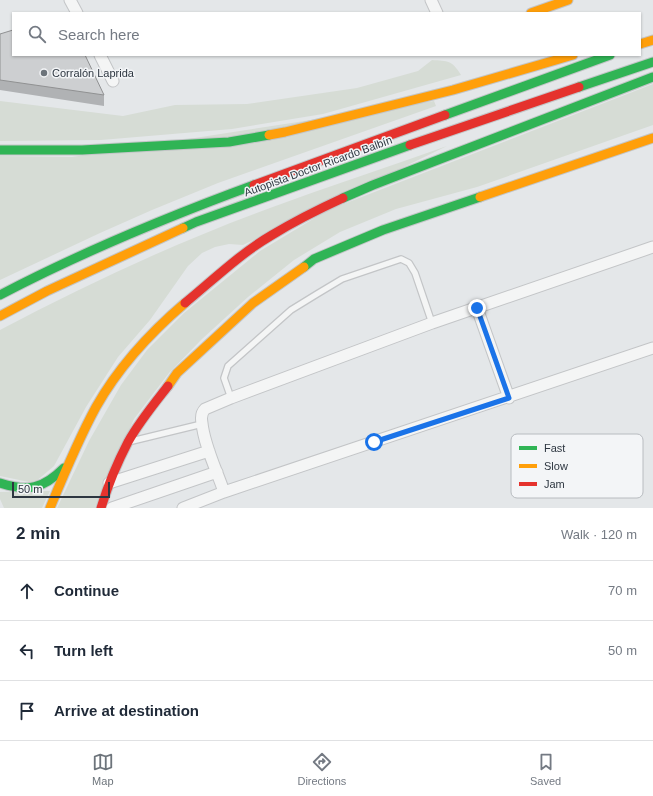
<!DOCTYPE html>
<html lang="en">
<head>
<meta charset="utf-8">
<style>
	body { margin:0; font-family:Helvetica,sans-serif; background:#f6f6f7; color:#1f2937 }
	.scale { position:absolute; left:12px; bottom:10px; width:98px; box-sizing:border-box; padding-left:4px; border:2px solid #2d3640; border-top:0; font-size:11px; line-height:14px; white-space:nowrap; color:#2d3640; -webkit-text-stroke:3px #f3f5f7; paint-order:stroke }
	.stop { position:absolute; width:12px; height:12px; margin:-9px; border:3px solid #1a73e8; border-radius:50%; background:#fff }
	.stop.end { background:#1a73e8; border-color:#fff; box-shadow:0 1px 4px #0008 }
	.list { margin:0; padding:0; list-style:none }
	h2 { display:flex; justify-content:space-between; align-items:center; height:52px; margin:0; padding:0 16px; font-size:17px }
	h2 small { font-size:13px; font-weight:400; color:#747a83 }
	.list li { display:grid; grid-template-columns:26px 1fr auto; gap:12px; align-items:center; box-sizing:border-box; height:60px; padding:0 16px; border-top:1px solid #e0e1e3 }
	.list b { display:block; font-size:15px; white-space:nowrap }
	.list em { font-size:13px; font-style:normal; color:#747a83 }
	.icon { flex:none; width:22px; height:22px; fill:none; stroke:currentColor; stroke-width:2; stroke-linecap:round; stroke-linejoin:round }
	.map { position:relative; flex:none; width:653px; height:508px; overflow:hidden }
	.search { position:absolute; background:#fff; box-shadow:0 1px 3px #0004; left:12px; right:12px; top:12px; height:44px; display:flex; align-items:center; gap:10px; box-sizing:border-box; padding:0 14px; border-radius:0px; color:#747a83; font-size:15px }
	.sheet { height:232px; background:#fff }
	nav { display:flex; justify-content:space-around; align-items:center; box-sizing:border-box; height:56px; border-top:1px solid #e0e1e3; background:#fff; font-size:11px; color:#747a83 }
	nav a { display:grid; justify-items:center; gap:2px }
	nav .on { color:#6d747b }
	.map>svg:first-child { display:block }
	.green { fill:#d6dcd5 }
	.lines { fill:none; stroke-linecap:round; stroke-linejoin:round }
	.lane-casing { stroke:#c3c5c7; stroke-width:8 }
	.street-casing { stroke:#c3c5c7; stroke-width:13 }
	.fast-casing { stroke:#c3c5c7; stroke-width:11 }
	.slow-casing { stroke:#c3c5c7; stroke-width:11 }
	.jam-casing { stroke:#c3c5c7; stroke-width:11 }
	.lane { stroke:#f4f5f5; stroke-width:5.5 }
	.street { stroke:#f4f5f5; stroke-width:11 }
	.fast { stroke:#30b455; stroke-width:9 }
	.slow { stroke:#ff9f0a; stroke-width:9 }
	.jam { stroke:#e5322d; stroke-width:9 }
	.wall { fill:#b0b2b4 }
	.building { fill:#cdcfd1; stroke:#909192 }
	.route { stroke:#1a73e8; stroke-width:5 }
	.poi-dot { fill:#6d747b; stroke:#f3f5f7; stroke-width:1.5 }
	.labels { text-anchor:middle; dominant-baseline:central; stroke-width:3; stroke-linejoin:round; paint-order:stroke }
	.poi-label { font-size:11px; fill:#2d3640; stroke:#f3f5f7; text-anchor:start }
	.street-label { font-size:11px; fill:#2d3640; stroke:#f3f5f7 }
	.key { fill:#f3f5f7; stroke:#b8bcc0; stroke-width:1 }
	.key-label { font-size:11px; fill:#2d3640 }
</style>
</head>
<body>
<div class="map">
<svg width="653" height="508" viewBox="0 0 653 508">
	<rect width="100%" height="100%" fill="#e4e7e9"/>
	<path class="green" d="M432,60c16,1 20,0 29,15l-138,39 -91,15 -131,11 -101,1v-40l123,15 52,-11 72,-1 110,-16 61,-17z
		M653,84v41l-176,62 -81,22 -56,23 -46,28 -46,37 -46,42 -33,34 -35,46 -39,89h-38l32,-67 32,-56 26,-35 37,-37 76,-62 68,-41z
		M434,101l2,5 -218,77 -66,27 -52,23 -100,47v-124l72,1z
		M447,146l-204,99 -14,-1 -14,3 -13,6 -14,13 -38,54 -32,37 -32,50 -32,59 -20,17 -34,-7v-146c87,-46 177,-88 270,-122 59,-22 118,-41 177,-62z
		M50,491l-8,17h-38l-4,-9v-7z"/>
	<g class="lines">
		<g class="lane-casing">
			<path id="lane" d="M231,398l-7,-20 4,-12 63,-56 26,-16 25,-15 59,-20 8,4 6,10 17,50
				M132,441l70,-17"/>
		</g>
		<g class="street-casing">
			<path id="street" d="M70,0l7,13
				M431,0l6,13
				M100,55l13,26
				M477,308l32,90
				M109,483l100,-32
				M224,492c-7,-21 -20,-47 -22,-69 -1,-5 -1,-10 3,-14l26,-11 201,-75 221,-76
				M112,508l105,-36
				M183,508l41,-16 429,-144"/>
		</g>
		<g class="fast-casing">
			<path id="fast" d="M579,87l74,-25
				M445,115l165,-60
				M0,150h82l147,-8 40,-7
				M343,198l30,-13 280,-108
				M183,228l13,-6 214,-77
				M304,267l10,-8 69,-29 97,-33
				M0,295c82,-43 167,-78 254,-110
				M0,483c28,9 43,6 64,-15"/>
		</g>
		<g class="slow-casing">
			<path id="slow" d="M531,13l37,-13
				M640,44l13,-4
				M269,135l16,-3 168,-42 120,-35
				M480,197l173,-59
				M0,316l47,-25 136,-63
				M168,386l9,-13 76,-70 51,-36
				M50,508c14,-34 28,-68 46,-101 22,-39 55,-75 89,-104"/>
		</g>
		<g class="jam-casing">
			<path id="jam" d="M410,145l169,-58
				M254,185l191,-70
				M185,303c28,-23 56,-50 87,-68 23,-14 47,-26 71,-37
				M101,508c7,-23 16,-45 27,-66 11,-20 26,-38 40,-56"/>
		</g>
		<use href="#lane" class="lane"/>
		<use href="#street" class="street"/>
		<use href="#fast" class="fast"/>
		<use href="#slow" class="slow"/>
		<use href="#jam" class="jam"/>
	</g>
	<path class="wall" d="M0,34l104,61v11l-104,-16z"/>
	<path class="building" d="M13,30v25h72l19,40 -104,-15v-46z"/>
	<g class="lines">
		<path class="route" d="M374,442l135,-44 -32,-90"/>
	</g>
	<circle class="poi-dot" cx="44" cy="73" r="4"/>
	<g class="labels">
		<g class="poi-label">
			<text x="52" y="73">Corralón Laprida</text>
		</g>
		<g class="street-label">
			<text transform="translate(318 166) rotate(-20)">Autopista Doctor Ricardo Balbín</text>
		</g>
	</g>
	<rect x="511" y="434" width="132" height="64" rx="6" class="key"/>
	<rect x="519" y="446" width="18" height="4" fill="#30b455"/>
	<rect x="519" y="464" width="18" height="4" fill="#ff9f0a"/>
	<rect x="519" y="482" width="18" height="4" fill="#e5322d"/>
	<g class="key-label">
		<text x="544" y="452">Fast</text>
		<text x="544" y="470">Slow</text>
		<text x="544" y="488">Jam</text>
	</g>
</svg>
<div class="scale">50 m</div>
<div class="stop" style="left:374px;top:442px"></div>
<div class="stop end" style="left:477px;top:308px"></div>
<div class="search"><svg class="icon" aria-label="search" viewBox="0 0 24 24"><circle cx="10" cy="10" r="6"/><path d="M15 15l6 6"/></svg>Search here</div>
</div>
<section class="sheet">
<h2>2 min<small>Walk · 120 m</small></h2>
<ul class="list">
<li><svg class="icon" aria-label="ahead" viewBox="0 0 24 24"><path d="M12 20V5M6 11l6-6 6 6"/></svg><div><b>Continue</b></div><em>70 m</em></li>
<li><svg class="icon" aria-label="left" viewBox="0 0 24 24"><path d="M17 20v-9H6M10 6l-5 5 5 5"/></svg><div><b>Turn left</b></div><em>50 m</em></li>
<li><svg class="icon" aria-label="arrive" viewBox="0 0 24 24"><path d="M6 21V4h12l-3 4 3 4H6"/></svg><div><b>Arrive at destination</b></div></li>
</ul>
</section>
<nav>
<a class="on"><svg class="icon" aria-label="map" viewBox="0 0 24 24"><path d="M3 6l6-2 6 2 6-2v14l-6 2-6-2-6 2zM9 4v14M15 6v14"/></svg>Map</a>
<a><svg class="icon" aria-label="directions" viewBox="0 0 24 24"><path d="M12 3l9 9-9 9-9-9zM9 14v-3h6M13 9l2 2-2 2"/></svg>Directions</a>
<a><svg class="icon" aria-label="saved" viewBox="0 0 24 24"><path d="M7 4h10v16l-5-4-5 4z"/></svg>Saved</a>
</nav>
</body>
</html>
